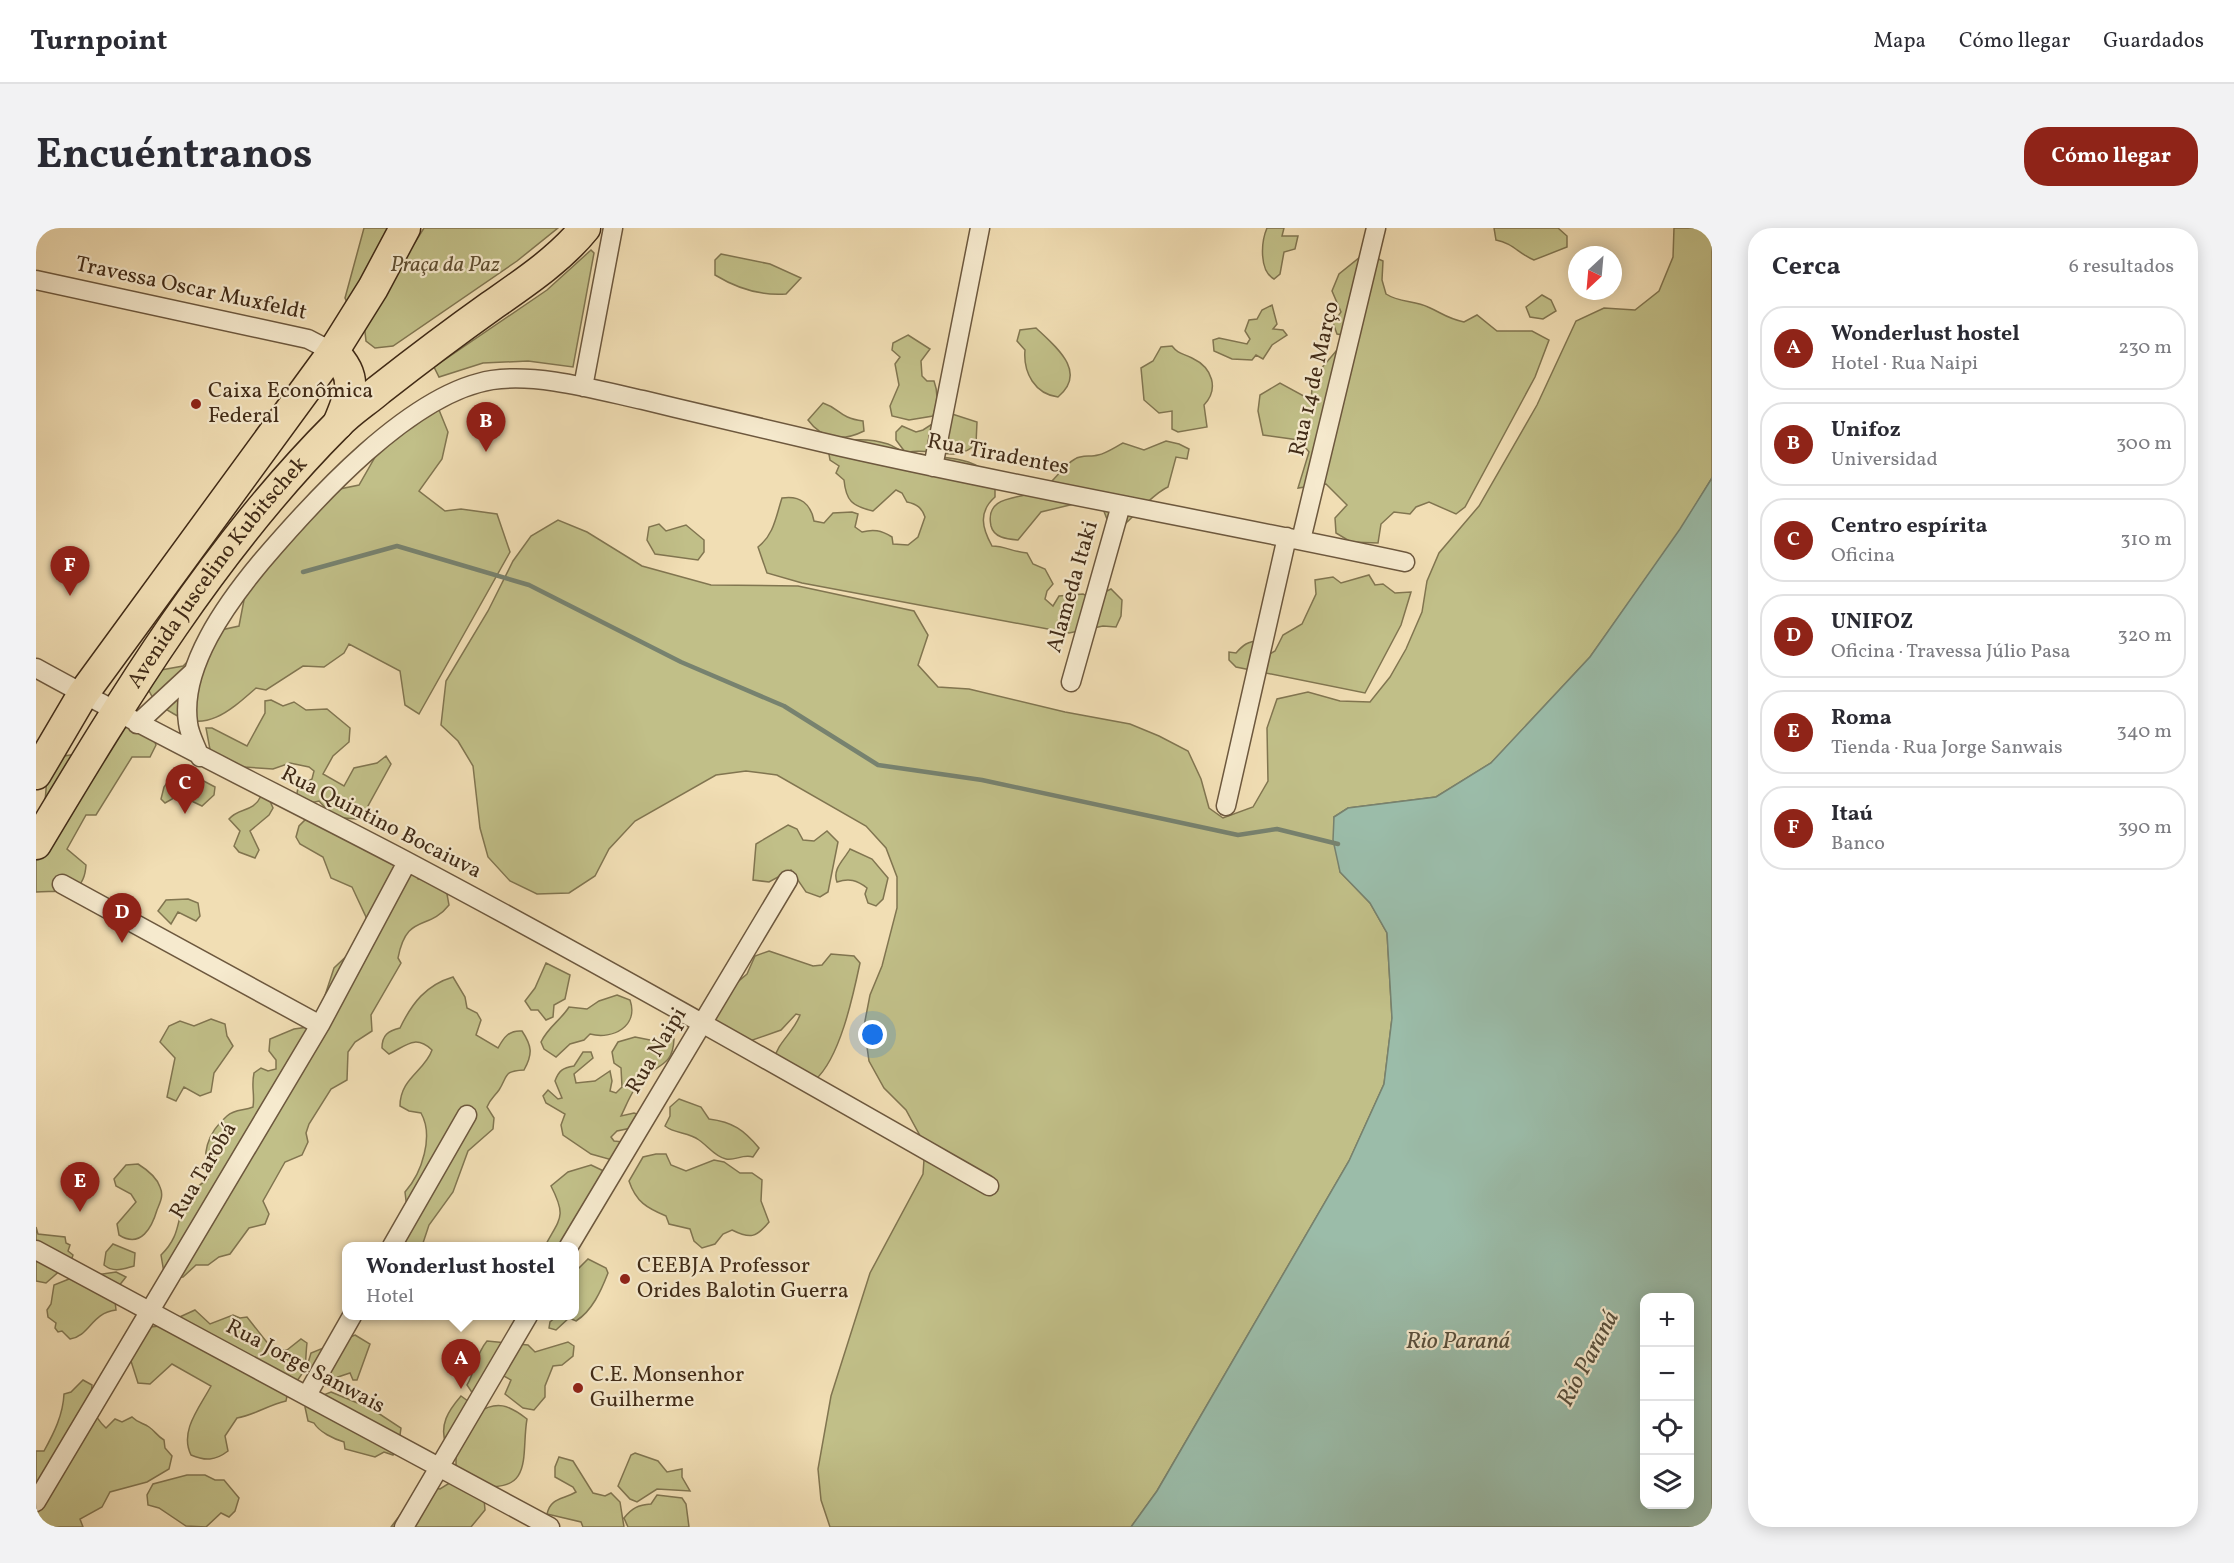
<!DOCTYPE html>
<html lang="es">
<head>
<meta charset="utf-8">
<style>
	body { margin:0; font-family:Vollkorn,serif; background:#f2f2f3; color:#2b2b33 }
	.controls { position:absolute; right:18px; bottom:18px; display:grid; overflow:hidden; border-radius:12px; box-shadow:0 3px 15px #0003 }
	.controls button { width:54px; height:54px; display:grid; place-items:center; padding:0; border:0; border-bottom:2px solid #e1e1e2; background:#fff; color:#2b2b33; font:30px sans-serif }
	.compass { position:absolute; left:1532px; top:18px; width:54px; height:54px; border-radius:50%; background:#fff; box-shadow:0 3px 15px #0003; rotate:206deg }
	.you { position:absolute; left:837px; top:807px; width:21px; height:21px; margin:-15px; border:4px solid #fff; border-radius:50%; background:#1a73e8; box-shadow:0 0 0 9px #1a73e833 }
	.badge { display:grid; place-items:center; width:39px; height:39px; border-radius:50%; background:#8f2418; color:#fff; font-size:20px; font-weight:700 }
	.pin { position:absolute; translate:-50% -50px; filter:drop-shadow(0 2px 3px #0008) }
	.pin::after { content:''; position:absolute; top:32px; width:21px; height:18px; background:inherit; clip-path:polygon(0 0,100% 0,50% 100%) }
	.popup { position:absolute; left:306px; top:1014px; width:237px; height:78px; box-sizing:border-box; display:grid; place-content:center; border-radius:12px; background:#fff; filter:drop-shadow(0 2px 4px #0005); font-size:20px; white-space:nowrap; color:#7c7c81 }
	.popup b { font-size:22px; color:#2b2b33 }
	.popup::after { content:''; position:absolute; left:50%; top:100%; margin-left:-12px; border:12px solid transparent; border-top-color:#fff }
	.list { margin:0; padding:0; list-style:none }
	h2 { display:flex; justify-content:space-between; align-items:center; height:78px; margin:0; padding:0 24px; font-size:26px }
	h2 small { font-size:20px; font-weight:400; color:#7c7c81 }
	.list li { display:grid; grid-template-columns:39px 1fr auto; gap:18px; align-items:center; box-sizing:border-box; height:84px; margin:0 12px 12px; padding:0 12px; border:2px solid #e1e1e2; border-radius:24px }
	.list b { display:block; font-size:22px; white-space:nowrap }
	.list p { margin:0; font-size:20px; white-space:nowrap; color:#7c7c81 }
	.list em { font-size:20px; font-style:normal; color:#7c7c81 }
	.icon { flex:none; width:33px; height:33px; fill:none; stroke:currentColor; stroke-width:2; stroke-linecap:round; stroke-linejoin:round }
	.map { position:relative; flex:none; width:1676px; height:1299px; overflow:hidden; border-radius:24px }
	header { display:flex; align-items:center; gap:36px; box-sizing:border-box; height:84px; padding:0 30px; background:#fff; border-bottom:2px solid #e1e1e2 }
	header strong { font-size:28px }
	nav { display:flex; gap:33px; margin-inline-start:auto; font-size:21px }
	.intro { display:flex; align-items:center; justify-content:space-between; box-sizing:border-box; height:144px; padding:0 36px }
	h1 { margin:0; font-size:42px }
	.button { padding:15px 27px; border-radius:24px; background:#8f2418; color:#fff; font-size:21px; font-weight:700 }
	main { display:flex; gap:36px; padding:0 36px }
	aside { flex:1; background:#fff; border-radius:24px; box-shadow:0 3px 15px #0003 }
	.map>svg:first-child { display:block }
	.green { fill:#c1bf88; stroke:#817550; stroke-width:1.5 }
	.water { fill:#9bbca9; stroke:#77826f; stroke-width:1.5; fill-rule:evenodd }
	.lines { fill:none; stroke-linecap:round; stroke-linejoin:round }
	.stream { stroke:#77826f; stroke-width:4.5 }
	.street-casing { stroke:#6d583e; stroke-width:21 }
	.primary-casing { stroke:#412b17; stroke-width:33 }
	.street { stroke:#f6eace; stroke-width:18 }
	.primary { stroke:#f1deb4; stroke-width:30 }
	.poi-dot { fill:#8f2418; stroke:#f6eace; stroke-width:2 }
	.labels { text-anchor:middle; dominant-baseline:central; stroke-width:4.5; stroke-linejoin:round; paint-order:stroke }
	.park-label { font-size:22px; font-style:italic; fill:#615033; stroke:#f6eace }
	.street-label { font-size:22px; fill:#412b17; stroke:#f6eace }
	.poi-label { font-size:22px; fill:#412b17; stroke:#f6eace; text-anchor:start }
	.water-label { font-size:24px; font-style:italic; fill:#584f3c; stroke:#f6eace }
</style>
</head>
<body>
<header>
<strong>Turnpoint</strong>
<nav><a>Mapa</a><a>Cómo llegar</a><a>Guardados</a></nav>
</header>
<div class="intro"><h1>Encuéntranos</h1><a class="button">Cómo llegar</a></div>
<main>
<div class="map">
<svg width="1676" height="1299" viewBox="0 0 1676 1299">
	<rect width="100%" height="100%" fill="#f1deb4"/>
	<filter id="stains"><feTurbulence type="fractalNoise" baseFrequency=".00333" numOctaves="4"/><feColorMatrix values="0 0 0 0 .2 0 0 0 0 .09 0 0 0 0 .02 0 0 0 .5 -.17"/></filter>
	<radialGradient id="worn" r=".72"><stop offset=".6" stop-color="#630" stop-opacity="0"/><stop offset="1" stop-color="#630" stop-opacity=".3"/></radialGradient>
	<path class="green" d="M328,0h35l-51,77 -3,-7z
		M388,0h134l-41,33 -124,85 -18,2 -9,-7 -2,-18z
		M1231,0h17l-2,8h16l-3,13 -11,3 -4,22 -6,5c-15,-8 -13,-37 -7,-51z
		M1458,0h64l9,8v11l-33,13c-15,-6 -21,-17 -38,-20z
		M1638,0h38v250l-31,51 -91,128 -99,106 -55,34 -88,11 -14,9 6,55 30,31 17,30 5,85 -8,66 -35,77 -192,330 -26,36h-301l-9,-27 -3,-31 13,-73 39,-123 53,-99 2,-29 -19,-35 -22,-22 -15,-27 -5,-35 6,-31 12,-29 15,-58v-31l-11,-29 -20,-22 -89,-51 -31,-4 -30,4 -81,46 -26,28 -14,27 -26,17 -32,1 -27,-13 -22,-24 -8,-29 -7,-62 -15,-25 -17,-16 5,-44 42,-70 25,-50 18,-25 27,-16 29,12 55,34 69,19 87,1 116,25 14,24 -10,30 20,22 31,2 96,23 65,12 29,12 29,15 13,28 8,29 14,10 30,-11 15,-26 -1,-53 10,-29 31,-7 32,9 30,1 20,-25 16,-28 16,-37 5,-31 12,-28 40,-47 58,-101 39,-84 28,-13 31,2 24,-19 14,-34z
		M555,22l3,3 -21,114 -45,-6 -45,2 -44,14 -5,-10 113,-77z
		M1329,25l18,8 -1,19 4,14c12,8 29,7 42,13 14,6 18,11 36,15l13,-7 20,16h35l17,9 -14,37 -70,130 -9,7 -27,-12 -13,5 -6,7 -16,-2 -13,12 -3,19 -27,-1 -15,-9 -1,-15 12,-13 -21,-21 -28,4 11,-36 -10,-12 -36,-5 -5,-24 2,-16 20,-12 31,17 2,-22 24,-28 19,2 -1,-15 -18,-3 -4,-11 8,-11 -9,-21 7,-17z
		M685,26l49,10 31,14 -15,16c-26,2 -48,-5 -71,-19v-15z
		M1506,67l9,5 5,11 -13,8 -13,-2 -4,-10z
		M1236,77l5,19 -4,5 10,1 4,5 -15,10 -9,14 -7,-4 -4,5 -20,-1 -18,-8 -1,-11 6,-2 28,6 3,-5 -5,-8 4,-11 8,-1 5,-9z
		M1000,100c20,19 52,44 22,69 -23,-3 -35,-24 -33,-47l-8,-9 3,-11z
		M872,107l22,14 -9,12 1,15 5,5h7c5,14 3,22 -1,35l-24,4 -17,-4 -2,-10 9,-21 -4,-21 5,-7 -8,-7 1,-7z
		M1136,118c7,9 11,7 20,12 21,10 27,31 12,47l3,22 -29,5 -6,-3v-18l-13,2 -15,-13 -3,-32 12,-7 8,-14z
		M787,175c18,6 16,15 40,18l1,10c-22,11 -42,8 -56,-11z
		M401,177l11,27 -6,27 -23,32 26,20 16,-2 36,5 13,38 -91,162 -14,-9 -5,-34 -51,-27 -5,9 -20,14 -21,-1 -37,24 -10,-2c-24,21 -50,46 -82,26 -21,-12 -20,-12 -30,-34l17,-10 22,-4 38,-36 18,-4 5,-26 9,-25 77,-84 29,-6 23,-40z
		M913,185l28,9 -1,22c-20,20 -44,3 -67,8 33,8 63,1 86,28v17c-17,15 -13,31 -3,49 13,0 21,6 35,7l6,11 12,5 8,15 -6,7 -2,8 8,7 6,-10 24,-2 9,4 19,-9 11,11 -1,16 -5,11 -13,-1 -34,7 -267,-50 -35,-10 -9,-26c16,-12 18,-31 24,-49 18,-3 29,6 32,23l10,2 9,-10 19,-1 6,2 -3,13 7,5c11,-3 19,-2 30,5l1,7 15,1 10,-8 7,-20c-3,-9 -8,-13 -18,-15l-5,-9 -6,-3 -23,21c-21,-5 -27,-10 -29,-31l-8,-7 3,-7 -9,-6 -3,-17c22,-3 39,-6 61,1 6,2 10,6 17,8l-9,-12v-8l6,-6 14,6 7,-2z
		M1130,213l13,3 10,5 -2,10 -11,-2 -8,30c-14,6 -30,25 -42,36l-19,-4 -10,-25 -7,-5 -12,14 -37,9 -23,28c-11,-1 -24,-2 -27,-14 -7,-33 31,-26 50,-36 13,-7 21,-24 34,-31 6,-4 16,-2 23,-4 9,-2 17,-8 25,-12l21,7z
		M623,296l7,7 20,-6 18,15v12l-6,8 -43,-6 -8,-14 2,-13z
		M1333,347l6,10 8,-1 12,9 16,-1 -10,33 -36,68 -129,-26 -7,-7v-8l7,1c7,-8 12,-12 23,-12l7,15 9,-5 8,-16 19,-11 14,-30 -1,-14 18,-3 8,6z
		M235,472l12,6 11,-4 12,8 21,-1 23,19 -1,14 -16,14 -10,18 21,12 10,-18 23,-5 9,-7 5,8 -23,42 1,11 -13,2 -22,-2 -15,-16 -13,3 -10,-4 2,-13 14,-8 2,-8 -5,-4 -19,-4 -17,6 -30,-2 -32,-12 -5,-27h6l35,18 18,-33v-12z
		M92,496l23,8 5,13 -6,12h-18l-36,58h-10l-19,34 19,16c-2,35 -28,24 -50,27v-77l9,-13 2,-25 17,-21 13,-2z
		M145,543c12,4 23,10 34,16l-1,8 -12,11 -23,-11 -14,8 -4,-4 3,-12 10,-14z
		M225,568l9,5 3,7 -4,7 -19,16 9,19 -4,8 -16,-6 -5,-6 6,-15 -11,-12c10,-12 24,-6 32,-23z
		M270,591l108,51 4,9 16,1 13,14 2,11c-21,27 -42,7 -51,53l3,5 -30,52 1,16 -17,11 -7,10 -1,28 -16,9 -22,35 -3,9 2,9 -6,13 -17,7 -22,39 6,13 -4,10 -16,4 -19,26 -11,3 -11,8h-12l-13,12 -12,1 -7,-5 -3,-18c29,-28 6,-49 47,-76 -6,-25 -2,-45 19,-63 8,-7 17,-5 26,-9 2,-13 -2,-20 1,-34l7,-5 7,3 8,-2v-9l-7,-9 1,-12 24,-10 21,-3 19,-58 20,-19 11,-20 1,-12 -14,-30 -21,-9 -8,-21 -23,-13 -4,-7 3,-11z
		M752,597l9,4 6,11 11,1 13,-10 11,11 -10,50 -8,5 -14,-5 -15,-22 -22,12 -16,-2 3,-36z
		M814,621l22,10 16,19 -5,21 -7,7 -8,-3 -3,-9 2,-6c-10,-8 -18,-10 -30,-6 -5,-13 7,-22 13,-33z
		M152,671l10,4 2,13 -4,5 -18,-9 -7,12 -13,-13 8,-11z
		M733,723l44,15 9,-1 9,-11 23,2 6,7c-7,33 -20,95 -45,117l-41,-20c3,-17 20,-28 26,-45l-4,-1 -15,16 -34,12 -37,-23 17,-28 20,-17 8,-18z
		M510,735l24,12 -5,24 -11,6 -1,12 -7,3 -8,-10h-7l-6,-9 10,-13z
		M417,749l12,20 2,11 10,5 4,7 -5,15 22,13c6,-11 11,-18 24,-17 10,15 11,23 2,39 -21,1 -16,6 -25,20 -5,7 -9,9 -12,17l7,11 -1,11 -25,22 -15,41 -24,33 -7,21h-32l17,-37 -2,-17c17,-19 29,-56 16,-79l-12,-2 -9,-5c0,-28 25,-35 32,-56 -17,-16 -26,-4 -43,4l-7,-6c0,-13 6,-17 18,-20 12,-25 26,-43 53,-51z
		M581,767l13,5c9,26 -17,40 -40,34l-6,6 -14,4 -14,13 -12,-8 -3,-7c7,-15 20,-22 28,-35l18,2 12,-8z
		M175,791l14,5 2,12 6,10 -19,27 -3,19 -11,4 -16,-9 -8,14 -9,-4 8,-39 -15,-16 9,-16 11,-5 14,5z
		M599,809l15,3 24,-1c-1,27 -16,25 -31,39 -10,9 -16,26 -22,38l13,-3 9,3 -7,11 -19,4 -6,6 3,4 10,1 -12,18 -21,-6 -28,-19 -2,-10 4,-11 -19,-11 -3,-7 5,-6 10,9 4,-1 -7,-17c4,-11 8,-13 19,-15l9,-14h8l2,6 -19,16 2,9 19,-2 15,-10 2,10 -2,10 6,2 6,-6 -1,-19 -7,-5 -2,-11 6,-10z
		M643,871l22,8 8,12c24,3 35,11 50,29l-6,9c-11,-3 -18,4 -27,2 -11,-2 -18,-13 -27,-19 -11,-8 -24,-6 -34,-14l5,-10v-9z
		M620,926h10l5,11 15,6 28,-11 10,2 16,11h12l10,7 -1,21 8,21c-13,16 -19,17 -37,8l-9,4 -8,10 -13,4 -8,-7 -4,-12 -21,-5 -3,-8c-19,-8 -30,-14 -37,-35l14,-24z
		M102,936c8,5 19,14 22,23 4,9 0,15 -3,23 -5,17 -16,39 -38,25l-2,-11 19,-22 -5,-8 -15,-8 -2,-7 12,-14z
		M555,937l19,9c-5,41 -12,41 -36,72h-29c15,-28 22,-29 6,-60l17,-14z
		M0,999l2,7 27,3 1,6 4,2 -2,6 5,4 -2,6 -25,22 -10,-2z
		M77,1016l22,9 -1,13c-11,3 -20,7 -30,-1l2,-13z
		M552,1031l18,9 2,5c-7,18 -16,38 -32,48l-7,-3 -13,12 -7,-2 1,-6 7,-6h18v-44z
		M80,1044l10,5 -12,15 2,18c-25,3 -26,26 -46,29l-8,-8 -4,1 -3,-4 1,-5 -8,-6 -1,-7 4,-6 3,-19 15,-6z
		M159,1082l15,14 23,-9 7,3 7,-1 26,33h14l14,-11 6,4c-1,8 -1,17 -2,24 -4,14 -18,20 -19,34 -18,4 -31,14 -49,17l-12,18 3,15c-13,10 -23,10 -37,4 -12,-24 9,-48 20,-69l-39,-22 -22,20 -12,-1 -9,-28 21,-28 10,-1z
		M319,1107l15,9 -13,36h-4l-3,-7 -24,8 -17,-6 -1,-12 3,-10z
		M451,1113l41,4 7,7 33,-10 6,4 -1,10 -11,9 -9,1 -8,20v11l-11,13 -11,-2 -18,-14 6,-14 -7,-4 -31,18 -6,-9c9,-15 8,-30 20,-44z
		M47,1152l9,5c-2,18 0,30 14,43l9,-9 7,3 10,-5c6,6 11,6 17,10 6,4 8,9 15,13l1,8 7,8 -3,13 -22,13 -37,10 -8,15 -22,12 3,8h-47v-76h8c10,-18 19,-36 20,-57l7,-2z
		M295,1164l41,17 29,19 -1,7 3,5 -10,15 -9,-3 -9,5 -30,-8 -1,-7c-10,-3 -25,-10 -30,-19l-6,-2 -3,-14 3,-6z
		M425,1168l11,8 5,9c20,-13 32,-8 50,6 -6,34 7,73 -44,67l2,24 -14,17h-80l31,-41 18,3 16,-10v-30l-10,-4c-7,-20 2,-34 15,-49z
		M599,1225l23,8 9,11 15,-3v8l8,14 -33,-2 -20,13 -7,-3 -12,-13 13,-31z
		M523,1229l14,4 20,32 12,3 6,-3 9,9 4,25h-41l-2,-5 -34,-8c4,-17 16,-14 29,-22l-3,-5 -18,-10v-10z
		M151,1247h18l10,5h9l15,18 -4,13 -6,6 -8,-4 -15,14 -20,-1 -27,-18 -11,-3 -1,-10 6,-11z
		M621,1267l25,3 4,6 3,23h-61l-4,-9c8,-10 14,-13 27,-14z"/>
	<path class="water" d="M1676,250v1049h-581l26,-36 192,-330 35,-77 8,-66 -5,-85 -17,-30 -30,-31 -7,-32 1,-23 14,-9 88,-11 55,-34 99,-106 90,-128zM1608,1070h46v206h-46z"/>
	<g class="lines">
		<path class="stream" d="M267,344l94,-26 132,39 152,77 103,44 94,59 104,15 256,55 39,-6 61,15"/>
		<g class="street-casing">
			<path id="street" d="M0,52l272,59 25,13
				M547,159l30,-159
				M897,239l47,-239
				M1265,312l75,-312
				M0,440c123,68 248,129 372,194 196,104 388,214 581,324
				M1035,454l50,-177
				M101,496l55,-51
				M164,529c-4,-11 -11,-23 -12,-34 -8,-56 39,-120 73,-161 53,-62 149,-169 231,-182 47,-7 105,10 151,20 66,16 132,31 199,47 187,42 376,75 563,115
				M1190,578l61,-269
				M26,656l258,141
				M356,1018l75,-131
				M533,1018l219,-366
				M0,1022l514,277
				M271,1167l45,-79
				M0,1274l284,-477 87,-163
				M368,1299l124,-211"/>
		</g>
		<g class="primary-casing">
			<g id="primary">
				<path d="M297,124c26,25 18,41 5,72"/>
				<path d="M0,546l47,-80 250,-342 40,-64 32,-60"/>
				<path id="s1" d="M0,616c88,-147 179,-297 301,-419 12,-13 28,-23 42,-35 37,-29 74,-57 112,-84 33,-23 69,-47 94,-78"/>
			</g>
		</g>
		<use href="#street" class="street"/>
		<use href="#primary" class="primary"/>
	</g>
	<g class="poi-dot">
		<circle cx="160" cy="176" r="6"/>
		<circle cx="589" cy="1051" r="6"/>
		<circle cx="542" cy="1160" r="6"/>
	</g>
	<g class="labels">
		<g class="park-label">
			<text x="409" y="37">Praça da Paz</text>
		</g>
		<g class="street-label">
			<text transform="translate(155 61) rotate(12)">Travessa Oscar Muxfeldt</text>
			<text transform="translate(1279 151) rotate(-77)">Rua 14 de Março</text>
			<text transform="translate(962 227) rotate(11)">Rua Tiradentes</text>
			<text stroke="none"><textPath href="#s1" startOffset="327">Avenida Juscelino Kubitschek</textPath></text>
			<text transform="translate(1037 359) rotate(-74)">Alameda Itaki</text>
			<text transform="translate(345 595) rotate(27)">Rua Quintino Bocaiuva</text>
			<text transform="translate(621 823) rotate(-59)">Rua Naipi</text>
			<text transform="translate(168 943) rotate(-59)">Rua Tarobá</text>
			<text transform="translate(269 1139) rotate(28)">Rua Jorge Sanwais</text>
		</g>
		<g class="poi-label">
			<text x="172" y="163">Caixa Econômica<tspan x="172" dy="25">Federal</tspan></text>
			<text x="601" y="1038">CEEBJA Professor<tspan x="601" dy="25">Orides Balotin Guerra</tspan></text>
			<text x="554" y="1147">C.E. Monsenhor<tspan x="554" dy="25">Guilherme</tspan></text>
		</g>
		<g class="water-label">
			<text x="1422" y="1114">Rio Paraná</text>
			<text transform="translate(1553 1131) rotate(-62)">Río Paraná</text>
		</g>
	</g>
	<rect width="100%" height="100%" filter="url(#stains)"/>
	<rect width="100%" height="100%" fill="url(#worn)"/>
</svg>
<div class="controls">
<button>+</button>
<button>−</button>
<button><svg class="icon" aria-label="locate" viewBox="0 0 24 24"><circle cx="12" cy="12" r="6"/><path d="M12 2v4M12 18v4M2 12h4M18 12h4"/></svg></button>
<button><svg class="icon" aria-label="layers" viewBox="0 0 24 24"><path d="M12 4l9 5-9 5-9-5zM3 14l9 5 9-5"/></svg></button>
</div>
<svg class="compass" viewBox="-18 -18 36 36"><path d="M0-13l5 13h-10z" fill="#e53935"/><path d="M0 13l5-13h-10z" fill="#7c7c81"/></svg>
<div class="you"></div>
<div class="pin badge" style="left:425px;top:1161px">A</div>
<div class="popup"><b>Wonderlust hostel</b>Hotel</div>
<div class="pin badge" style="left:450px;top:224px">B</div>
<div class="pin badge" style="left:149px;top:586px">C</div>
<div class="pin badge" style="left:86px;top:715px">D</div>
<div class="pin badge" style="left:44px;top:984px">E</div>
<div class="pin badge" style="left:34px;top:368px">F</div>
</div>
<aside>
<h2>Cerca<small>6 resultados</small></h2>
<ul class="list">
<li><span class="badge">A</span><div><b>Wonderlust hostel</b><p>Hotel · Rua Naipi</p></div><em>230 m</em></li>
<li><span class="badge">B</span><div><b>Unifoz</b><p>Universidad</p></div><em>300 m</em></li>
<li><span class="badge">C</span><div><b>Centro espírita</b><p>Oficina</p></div><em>310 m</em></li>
<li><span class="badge">D</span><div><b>UNIFOZ</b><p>Oficina · Travessa Júlio Pasa</p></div><em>320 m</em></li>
<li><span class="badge">E</span><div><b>Roma</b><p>Tienda · Rua Jorge Sanwais</p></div><em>340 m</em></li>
<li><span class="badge">F</span><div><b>Itaú</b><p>Banco</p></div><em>390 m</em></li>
</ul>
</aside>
</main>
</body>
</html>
